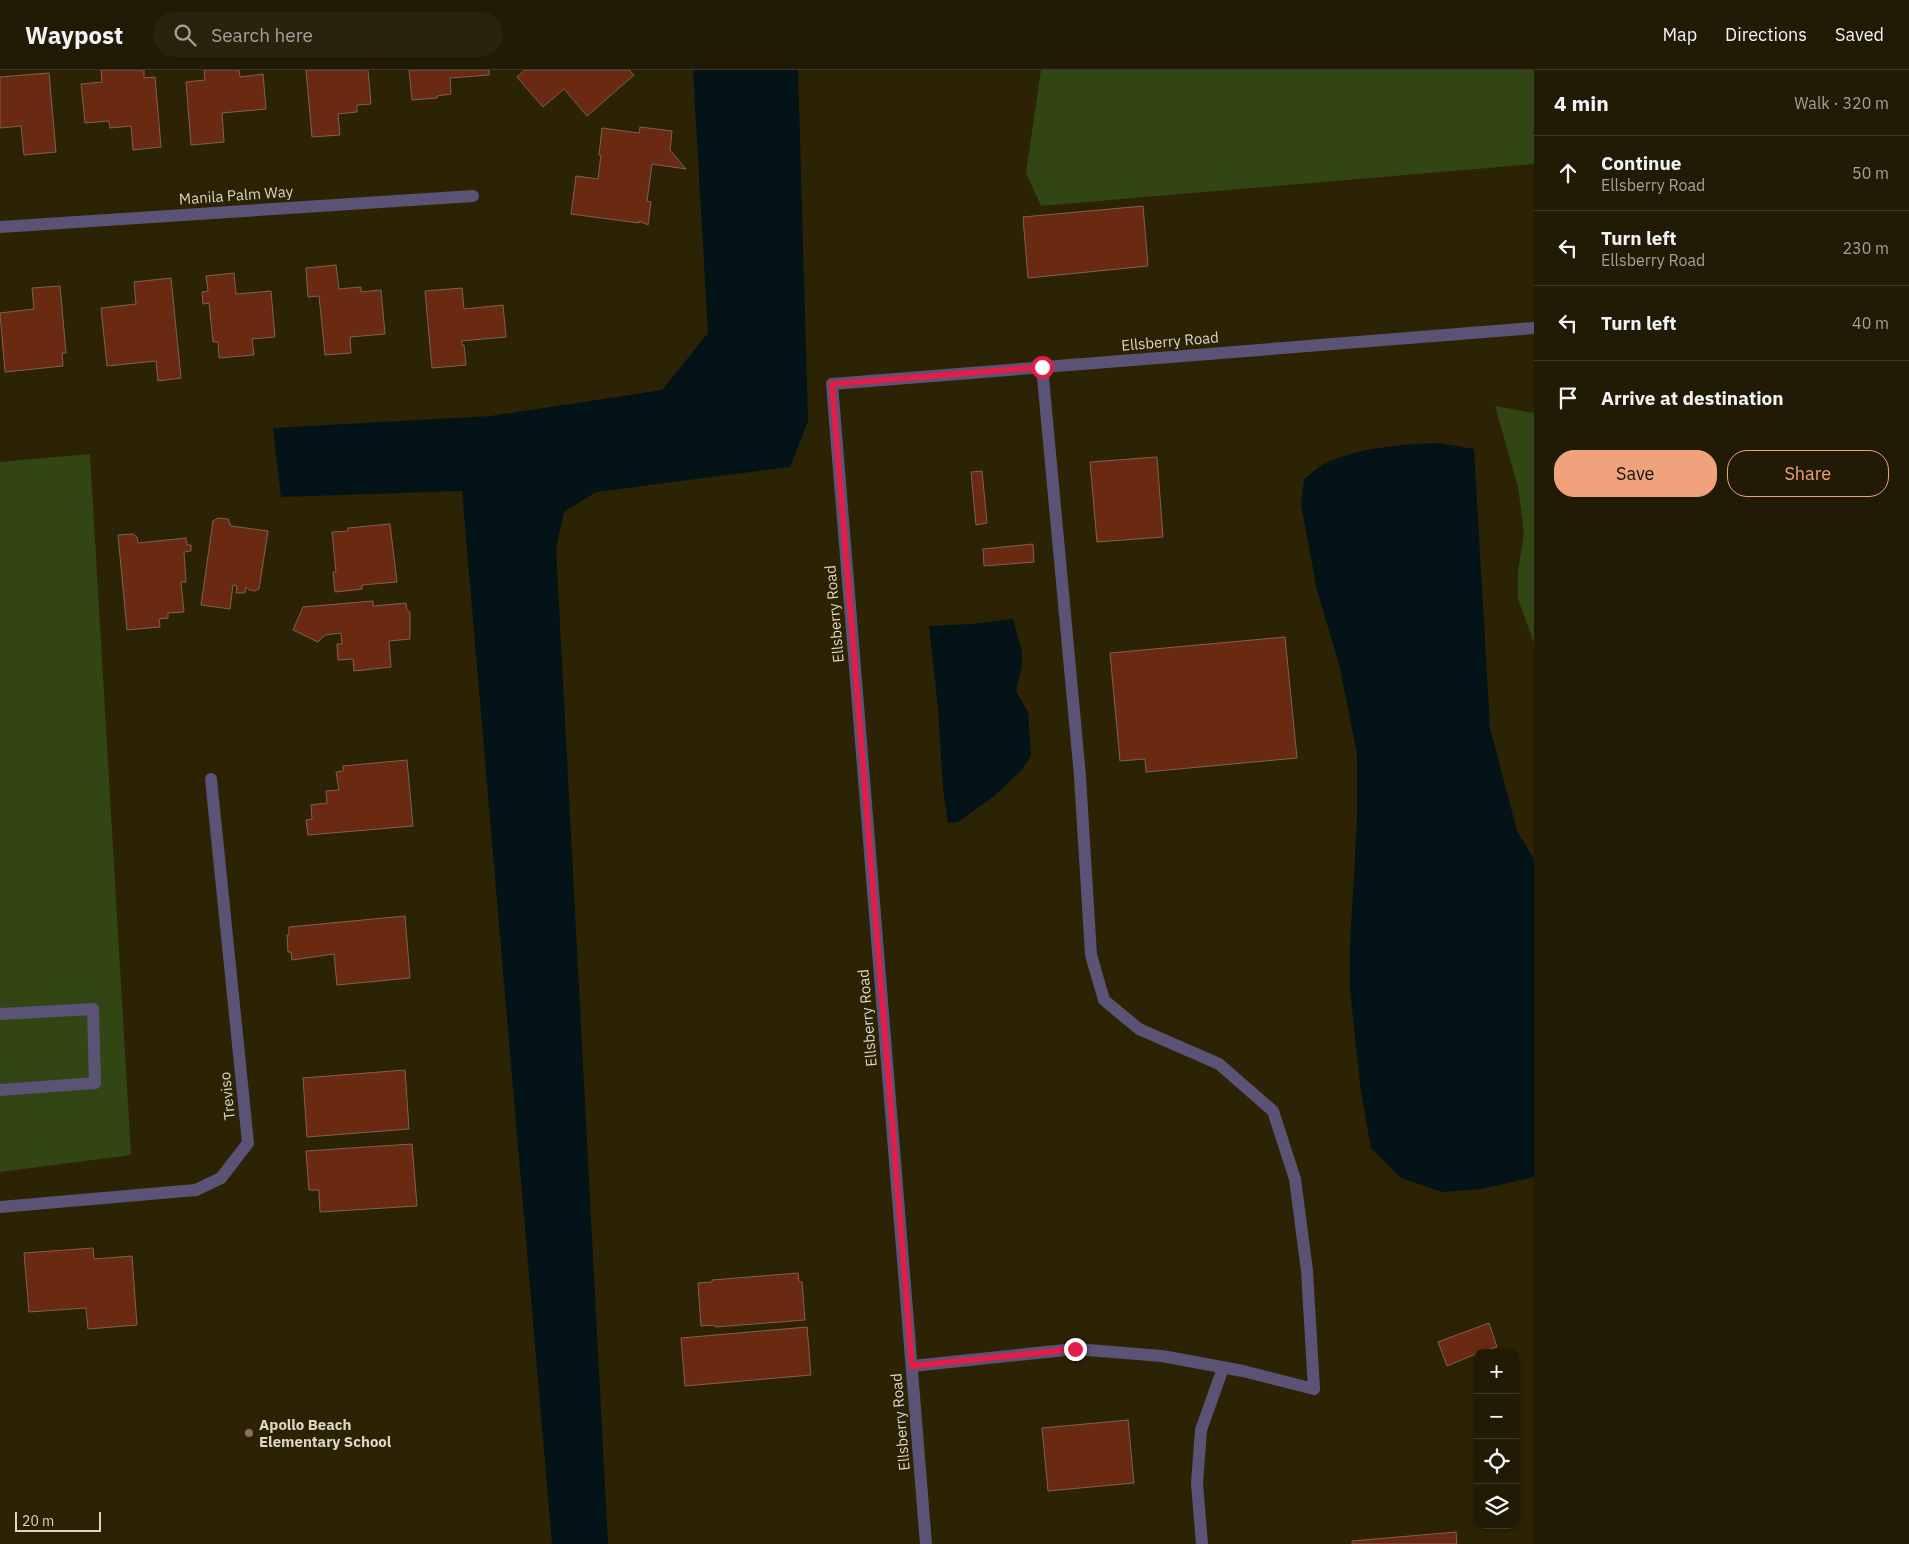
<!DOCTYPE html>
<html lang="en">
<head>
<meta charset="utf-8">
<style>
	body { margin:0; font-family:"IBM Plex Sans",sans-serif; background:#29230e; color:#f1f3f6 }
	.controls { position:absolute; right:15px; bottom:15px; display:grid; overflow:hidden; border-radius:10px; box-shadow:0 1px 4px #0004 }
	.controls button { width:45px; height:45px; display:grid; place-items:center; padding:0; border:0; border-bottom:1px solid #3e3826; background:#211a04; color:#f1f3f6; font:25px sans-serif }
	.scale { position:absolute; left:15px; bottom:12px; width:86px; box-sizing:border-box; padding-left:5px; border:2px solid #dcd7c6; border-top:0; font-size:14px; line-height:18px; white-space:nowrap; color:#dcd7c6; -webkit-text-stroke:4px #2c2305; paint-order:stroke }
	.stop { position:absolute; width:15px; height:15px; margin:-11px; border:4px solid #e11d48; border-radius:50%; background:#fff }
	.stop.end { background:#e11d48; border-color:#fff; box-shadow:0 1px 5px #0008 }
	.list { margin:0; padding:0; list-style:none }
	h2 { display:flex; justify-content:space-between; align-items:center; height:65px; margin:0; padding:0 20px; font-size:21px }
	h2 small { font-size:16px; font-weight:400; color:#a2a19a }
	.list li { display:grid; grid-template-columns:32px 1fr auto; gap:15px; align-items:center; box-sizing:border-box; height:75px; padding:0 20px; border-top:1px solid #3e3826 }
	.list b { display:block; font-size:19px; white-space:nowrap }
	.list p { margin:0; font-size:16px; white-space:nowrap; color:#a2a19a }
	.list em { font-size:16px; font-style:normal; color:#a2a19a }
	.actions { display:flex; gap:10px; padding:15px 20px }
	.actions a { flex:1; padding:11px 0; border:1px solid #f0a27a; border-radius:20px; text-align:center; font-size:18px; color:#f0a27a }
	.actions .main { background:#f0a27a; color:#111 }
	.icon { flex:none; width:28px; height:28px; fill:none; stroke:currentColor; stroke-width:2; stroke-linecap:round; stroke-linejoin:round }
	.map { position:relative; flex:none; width:1534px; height:1474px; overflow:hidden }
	header { display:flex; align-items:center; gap:30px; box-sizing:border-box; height:70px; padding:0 25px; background:#211a04; border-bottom:1px solid #3e3826 }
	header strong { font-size:24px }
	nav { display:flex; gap:28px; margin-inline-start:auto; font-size:18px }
	.search { width:350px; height:45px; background:#29230e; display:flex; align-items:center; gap:12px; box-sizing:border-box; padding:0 18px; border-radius:28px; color:#a2a19a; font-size:19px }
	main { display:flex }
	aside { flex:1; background:#211a04 }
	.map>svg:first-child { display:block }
	.green { fill:#314613 }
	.water { fill:#031317 }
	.building { fill:#6a2a12; stroke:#806054 }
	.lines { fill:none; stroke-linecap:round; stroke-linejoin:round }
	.lane { stroke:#5a5375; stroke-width:12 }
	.street { stroke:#5a5375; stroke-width:12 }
	.route { stroke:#e11d48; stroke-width:6 }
	.education-dot { fill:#8d6e63; stroke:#2c2305; stroke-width:2 }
	.labels { text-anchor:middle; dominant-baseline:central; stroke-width:4; stroke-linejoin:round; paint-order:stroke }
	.street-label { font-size:15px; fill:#dcd7c6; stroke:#2c2305 }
	.poi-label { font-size:15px; font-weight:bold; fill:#dcd7c6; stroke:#2c2305; text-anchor:start }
</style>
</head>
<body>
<header>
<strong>Waypost</strong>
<div class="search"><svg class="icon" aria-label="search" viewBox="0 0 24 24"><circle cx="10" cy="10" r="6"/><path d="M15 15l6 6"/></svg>Search here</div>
<nav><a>Map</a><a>Directions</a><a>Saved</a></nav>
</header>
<main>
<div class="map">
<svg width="1534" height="1474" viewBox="0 0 1534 1474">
	<rect width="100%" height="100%" fill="#2c2305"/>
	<path class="green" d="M1041,0h493v94l-493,42 -15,-33z
		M1495,336l39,7v230l-16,-44v-27l6,-39 -6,-46z
		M90,384l41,701 -131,17v-710z"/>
	<path class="water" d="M693,0h105l10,351 -18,46 -194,25 -32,20 -8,36 52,996h-56l-90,-1053 -181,6 -8,-69 218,-12 171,-26 46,-57z
		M1439,373l35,6 16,279 27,103 17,28v318l-52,12 -40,3 -41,-14 -30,-30 -10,-56 -11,-102v-45l7,-124v-67l-17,-86 -23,-78 -16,-86 3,-25c6,-5 12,-10 18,-14 32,-17 82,-21 117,-22z
		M1013,549l9,33v14l-6,25 12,21 3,43 -9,15 -28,26 -36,26 -10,1 -5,-34 -5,-81 -9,-82 43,-2z"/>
	<path class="building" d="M101,0h43v8l11,-1 6,70 -28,3 -2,-24 -21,2 -1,-7 -24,2 -4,-39 21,-2z
		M204,0h35l1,7 23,-3 3,35 -44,4 2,29 -33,3 -5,-63 19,-2z
		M306,0h62l3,34 -14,1v7l-19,2 2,21 -28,2z
		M409,0h80v5l-39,3 1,16 -14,2v2l-25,2z
		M525,0h104l5,5 -47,41 -23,-27 -21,18 -26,-30z
		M49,3l7,79 -32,3 -3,-29 -21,2v-51z
		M640,57l32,4 -2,19 16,19 -34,-5 -5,37 4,1 -3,23 -9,-4v2l-68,-9 5,-38 22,3 3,-24h-2l3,-27 37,5z
		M1143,136l5,60 -120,12 -5,-61z
		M336,195l3,24 22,-2v5l20,-2 4,44 -35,3 1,16 -26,2 -6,-59 -11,1 -2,-29z
		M234,203l2,21 35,-3 4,46 -23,2 2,16 -35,3 -1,-16h-5l-4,-39 -6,1 -1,-12 6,-1 -2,-15z
		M171,208l10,100 -23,3 -2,-20 -49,5 -6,-58 35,-4 -2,-22z
		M60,216l6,67h-4l1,13 -58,6 -5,-59 34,-4 -2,-21z
		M462,218l2,21 39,-4 3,32 -45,4 1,4h2l2,20 -34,3 -7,-77z
		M1157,387l6,80 -66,5 -7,-80z
		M982,401l5,52 -11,2 -5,-53z
		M218,448l10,1 3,7 37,5 -9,58 -4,2 -6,-1 -3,-3 -1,6h-9l1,-7 -4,-1 -3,24 -29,-4 12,-84z
		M390,454l7,58 -35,3v4l-27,3 -2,-20h3l-4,-40 16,-1v-3z
		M133,464l4,3 1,6 48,-5 1,7h4v6l-7,1 2,30h-5l3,30 -16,1v5l-9,1 1,8 -33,3 -9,-95z
		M1033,474l1,18 -50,4 -1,-17z
		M373,531v5l33,-3 1,7 3,2v27l-21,2 2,26 -37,4 -1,-12 -15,1 -1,-16h5l-1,-11 -16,2 -7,7 -25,-12 10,-23z
		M1285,567l12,121 -151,14 -1,-13 -25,2 -10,-108z
		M407,690l6,66 -105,9 -2,-15 6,-1 -1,-14 16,-2 -1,-12 13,-1 -3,-18 7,-1v-5z
		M405,846l5,62 -73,7 -3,-31 -42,6 -1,-8h-3l-1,-17h2v-8z
		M405,1000l4,59 -102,8 -4,-59z
		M412,1074l5,62 -97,6 -1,-22h-10l-3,-39z
		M93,1178l1,11 38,-3 5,69 -49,4 -2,-21 -57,4 -5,-59z
		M798,1203l1,9h3l3,38 -90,7v-2l-14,1 -3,-43 14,-1v-2z
		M1489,1253l8,24 -19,6 -31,13 -9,-24z
		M807,1257l4,48 -126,11 -4,-48z
		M1128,1350l6,63 -86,8 -6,-63z
		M1456,1462l1,12h-105v-3z"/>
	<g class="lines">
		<path class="lane" d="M0,944l93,-5 2,74 -95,7
			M912,1296l163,-17 87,7 81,15 71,18 -7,-118 -12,-92 -22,-68 -54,-47 -80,-35 -35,-29 -13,-45 -11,-179 -38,-409
			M1202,1474l-5,-61 4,-53 22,-62"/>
		<path class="street" d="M0,157l473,-31
			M0,1137l196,-17 25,-12 27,-35 -37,-364
			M926,1474l-94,-1160 702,-56"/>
	</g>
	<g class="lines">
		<path class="route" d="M1042,297l-210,17 80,982 163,-17"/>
	</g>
	<circle class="education-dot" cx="249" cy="1363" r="5"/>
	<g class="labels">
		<g class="street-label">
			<text transform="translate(236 125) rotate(-4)">Manila Palm Way</text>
			<text transform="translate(1170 271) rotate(-5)">Ellsberry Road</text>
			<text transform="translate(834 544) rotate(-95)">Ellsberry Road</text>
			<text transform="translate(867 948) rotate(-95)">Ellsberry Road</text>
			<text transform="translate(227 1026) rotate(-96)">Treviso</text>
			<text transform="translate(900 1352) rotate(-95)">Ellsberry Road</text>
		</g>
		<g class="poi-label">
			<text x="259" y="1354">Apollo Beach<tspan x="259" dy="17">Elementary School</tspan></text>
		</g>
	</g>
</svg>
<div class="controls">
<button>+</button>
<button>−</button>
<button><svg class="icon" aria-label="locate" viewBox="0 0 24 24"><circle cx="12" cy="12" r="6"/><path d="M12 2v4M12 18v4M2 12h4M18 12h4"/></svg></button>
<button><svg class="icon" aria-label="layers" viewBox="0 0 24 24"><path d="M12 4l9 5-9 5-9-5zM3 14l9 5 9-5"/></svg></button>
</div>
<div class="scale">20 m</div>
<div class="stop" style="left:1042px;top:297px"></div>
<div class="stop end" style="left:1075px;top:1279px"></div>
</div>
<aside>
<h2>4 min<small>Walk · 320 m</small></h2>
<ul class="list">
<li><svg class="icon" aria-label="ahead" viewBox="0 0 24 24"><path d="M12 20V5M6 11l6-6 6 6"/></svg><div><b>Continue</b><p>Ellsberry Road</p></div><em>50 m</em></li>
<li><svg class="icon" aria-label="left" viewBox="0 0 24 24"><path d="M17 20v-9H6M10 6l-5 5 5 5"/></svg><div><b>Turn left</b><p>Ellsberry Road</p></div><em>230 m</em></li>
<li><svg class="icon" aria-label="left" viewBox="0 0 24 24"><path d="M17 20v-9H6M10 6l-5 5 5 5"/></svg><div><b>Turn left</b></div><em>40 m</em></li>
<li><svg class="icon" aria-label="arrive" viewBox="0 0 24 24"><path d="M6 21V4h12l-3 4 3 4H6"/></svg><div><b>Arrive at destination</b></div></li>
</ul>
<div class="actions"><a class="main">Save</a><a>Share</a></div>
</aside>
</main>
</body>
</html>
